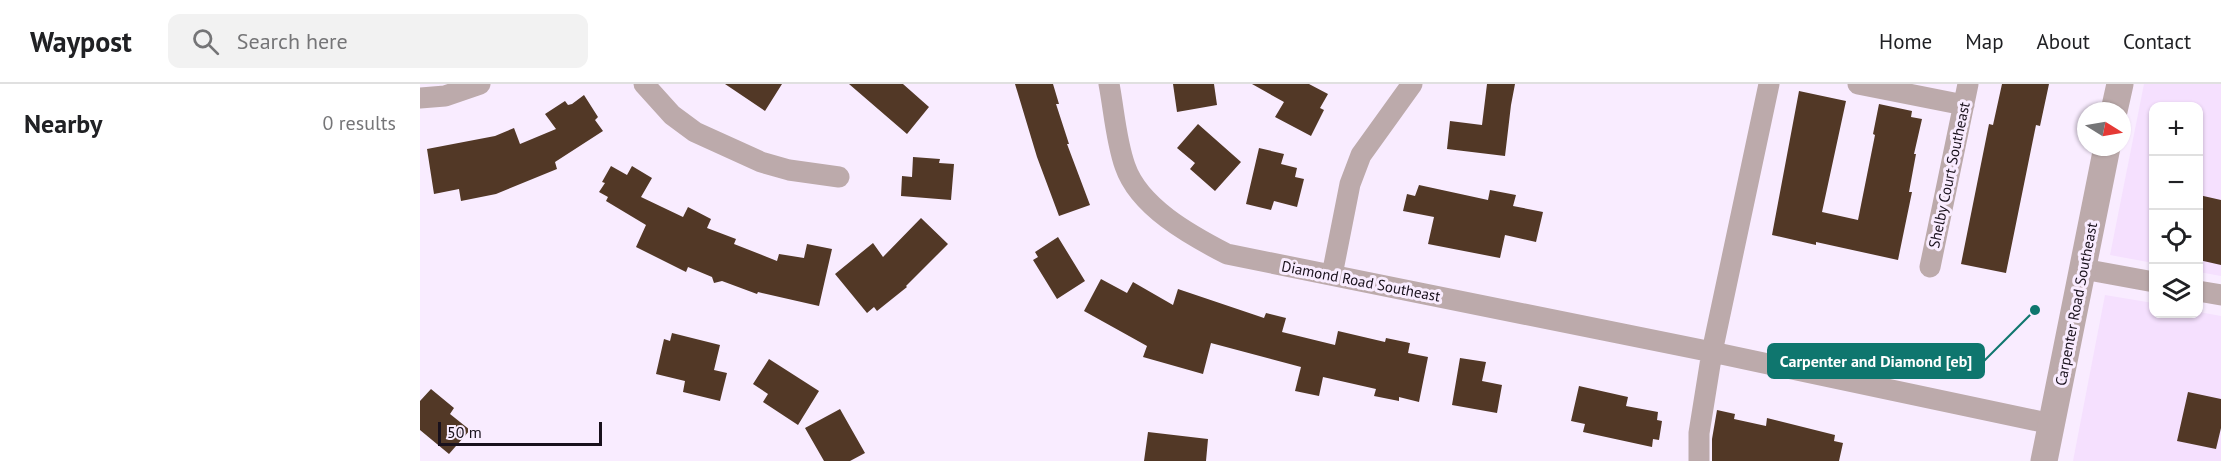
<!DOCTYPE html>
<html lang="en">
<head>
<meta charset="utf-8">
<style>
	body { margin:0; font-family:"PT Sans",sans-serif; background:#f2f2f2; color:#202124 }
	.controls { position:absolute; right:18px; top:18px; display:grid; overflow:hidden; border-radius:12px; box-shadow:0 2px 4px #0004 }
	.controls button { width:54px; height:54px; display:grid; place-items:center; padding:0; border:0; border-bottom:2px solid #e0e0e0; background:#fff; color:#202124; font:30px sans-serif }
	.compass { position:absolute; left:1657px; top:18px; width:54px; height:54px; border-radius:50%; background:#fff; box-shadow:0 2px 4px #0004; rotate:101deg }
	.scale { position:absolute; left:18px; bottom:15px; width:164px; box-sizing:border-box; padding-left:6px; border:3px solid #19111c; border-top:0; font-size:16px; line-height:21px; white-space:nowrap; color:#19111c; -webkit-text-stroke:4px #f9ecff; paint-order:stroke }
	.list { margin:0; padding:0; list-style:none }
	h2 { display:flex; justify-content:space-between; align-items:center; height:78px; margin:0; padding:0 24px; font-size:26px }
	h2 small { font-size:20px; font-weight:400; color:#757577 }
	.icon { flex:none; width:33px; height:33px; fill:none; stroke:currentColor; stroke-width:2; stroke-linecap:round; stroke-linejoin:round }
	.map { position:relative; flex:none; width:1801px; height:377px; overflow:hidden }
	header { display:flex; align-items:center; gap:36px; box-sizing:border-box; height:84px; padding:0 30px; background:#fff; border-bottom:2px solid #e0e0e0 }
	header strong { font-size:28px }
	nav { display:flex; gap:33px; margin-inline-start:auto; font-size:21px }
	.search { width:420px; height:54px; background:#f2f2f2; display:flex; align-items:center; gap:15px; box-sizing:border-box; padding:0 21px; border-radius:12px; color:#757577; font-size:22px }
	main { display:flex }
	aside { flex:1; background:#fff }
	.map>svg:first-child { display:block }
	.built { fill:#f5e0fe }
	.building { fill:#523826 }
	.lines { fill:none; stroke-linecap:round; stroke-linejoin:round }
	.minor { stroke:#bcaaab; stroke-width:21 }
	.tertiary { stroke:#bcaaab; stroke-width:27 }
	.labels { text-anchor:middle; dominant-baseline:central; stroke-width:6; stroke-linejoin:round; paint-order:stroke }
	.street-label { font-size:15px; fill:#19111c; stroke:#f9ecff }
	.leader { fill:none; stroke:#0f766e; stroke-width:2 }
	.callout-dot { fill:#0f766e; stroke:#f9ecff; stroke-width:2 }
	.callout { fill:#0f766e; stroke:#0f766e; stroke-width:2 }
	.callout-label { font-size:16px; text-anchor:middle; font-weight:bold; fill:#fff }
</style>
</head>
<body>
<header>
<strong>Waypost</strong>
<div class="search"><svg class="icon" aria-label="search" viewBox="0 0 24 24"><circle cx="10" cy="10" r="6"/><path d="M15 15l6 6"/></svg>Search here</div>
<nav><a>Home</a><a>Map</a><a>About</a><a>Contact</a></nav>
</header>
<main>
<aside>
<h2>Nearby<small>0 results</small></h2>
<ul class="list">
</ul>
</aside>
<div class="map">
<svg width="1801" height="377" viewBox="0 0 1801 377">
	<rect width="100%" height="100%" fill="#f9ecff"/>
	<path class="built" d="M1724,0h77v192l-22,-4 -1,-166h-44l-1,157 -43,-8z
		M1685,211l48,8 1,11h44l1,-2 22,4v145h-148z"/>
	<path class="building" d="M305,0h57l-17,27z
		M429,0h54l26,23 -22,27z
		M595,0h38l6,20h-3l13,40h-2l23,61 -31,11 -22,-59z
		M753,0h41l3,21 -40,7z
		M832,0h57l19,10 -8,14 4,2 -13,26 -36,-19 9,-15z
		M1067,0h28l-4,21 -6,51 -58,-7 3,-28 32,4z
		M1582,0h47l-9,42 -4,-1 -30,148 -45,-9 28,-140 4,1z
		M1379,7l47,10 -24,111 36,8 17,-85 -2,-1 6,-30 33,7 -1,6 11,2 -8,35h2l-7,38h3l-14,68 -82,-18v3l-44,-10z
		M164,11l14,22 -3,3 8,11 -48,31 2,7 -61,25 -35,7 -2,-12 -25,5 -7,-45 68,-13 19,-8 6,16 36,-15 -11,-15 20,-13 3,4 4,-1z
		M778,40l43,38 -26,29 -25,-22 5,-6 -18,-15z
		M839,64l25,6 -3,10 16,4 -2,9 9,2 -7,28 -23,-6 -3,9 -25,-6z
		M493,73l27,2 -1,4 15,1 -3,36 -50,-4 1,-20 10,1z
		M191,82l16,9 5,-9 20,12 -11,19 42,20 5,-10 23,12 -4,9 29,11 -2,5 43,17 2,-7 25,4 3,-14 25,5 -13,57 -61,-14 -1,2 -35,-13 -8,2 -2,-6 -24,-10 -2,5 -50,-25 10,-22 -40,-24 2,-4 -9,-5 6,-9 -3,-1z
		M999,101l69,15 2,-10 26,5 -3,11 30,6 -7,30 -31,-7 -5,23 -72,-14 6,-27 -31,-6 4,-17 8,2z
		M1779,111l22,5v65l-22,-5z
		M501,134l27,26 -42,42 1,1 -30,24 -3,-4 -7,6 -32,-39 38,-31 10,14z
		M638,153l27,44 -28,18 -24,-39 5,-3 -3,-5z
		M681,195l26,14 6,-11 40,23 5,-16 86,29 2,-5 20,5 -4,14 53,13 3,-14 47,11 1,-4 24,5 -2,10 20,4 -9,45 -20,-5v4l-25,-5 2,-7 -53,-12 -4,19 -24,-5 6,-24 -90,-24 -8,31 -60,-17 4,-11 -63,-35z
		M252,249l48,12 -6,25 13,3 -7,28 -37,-9 2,-11 -29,-7 8,-35 6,2z
		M1040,274l26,4 -4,19 20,4 -5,28 -45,-8z
		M349,275l50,32 -21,34 -35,-23 5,-8 -15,-10z
		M1159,302l49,11 -2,9 32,6 -1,8 5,1 -3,19 -6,-1 -1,8 -69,-15 2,-8 -14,-3z
		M11,305l23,19 -4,6 20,16 -21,24 -29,-24v-29z
		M1768,308l33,7v29l-5,21 -39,-8z
		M420,325l25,44 -15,8h-26l-19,-33z
		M1297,326l18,4 -1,5 32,7 1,-8 68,17 -1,6 9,2 -4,18h-127v-22z
		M728,348l60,7 -2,22h-62z"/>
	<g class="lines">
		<path class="minor" d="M224,0l28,31 23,17 66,30 28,8 50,7
			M689,0c5,26 7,57 16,82 14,41 65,69 102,88l485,98 340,72
			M1438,0l106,21
			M0,14l25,-2 35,-12
			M1510,183l38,-183
			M1663,185l71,13
			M912,191l18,-91 11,-29 51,-71
			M1778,207l23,4
			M1279,377v-28l13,-81 57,-268"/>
		<path class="tertiary" d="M1694,27l6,-27
			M1624,377l63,-314"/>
	</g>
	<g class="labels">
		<g class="street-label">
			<text transform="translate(1529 91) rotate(-78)">Shelby Court Southeast</text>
			<text transform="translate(941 197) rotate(11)">Diamond Road Southeast</text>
			<text transform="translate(1656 220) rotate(-79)">Carpenter Road Southeast</text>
		</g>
	</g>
	<path class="leader" d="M1615 226L1564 277"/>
	<circle class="callout-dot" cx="1615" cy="226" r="6"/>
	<rect class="callout" x="1348" y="260" width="216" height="34" rx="6"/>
	<g class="callout-label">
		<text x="1456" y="283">Carpenter and Diamond [eb]</text>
	</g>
</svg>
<div class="controls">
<button>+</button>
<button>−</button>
<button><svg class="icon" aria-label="locate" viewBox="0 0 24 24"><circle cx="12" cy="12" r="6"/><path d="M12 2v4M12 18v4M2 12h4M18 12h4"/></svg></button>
<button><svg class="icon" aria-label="layers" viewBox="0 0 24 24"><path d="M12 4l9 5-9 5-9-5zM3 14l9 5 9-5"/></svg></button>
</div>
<svg class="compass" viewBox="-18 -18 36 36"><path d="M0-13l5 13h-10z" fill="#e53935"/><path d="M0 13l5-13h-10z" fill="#757577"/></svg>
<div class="scale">50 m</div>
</div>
</main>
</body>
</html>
